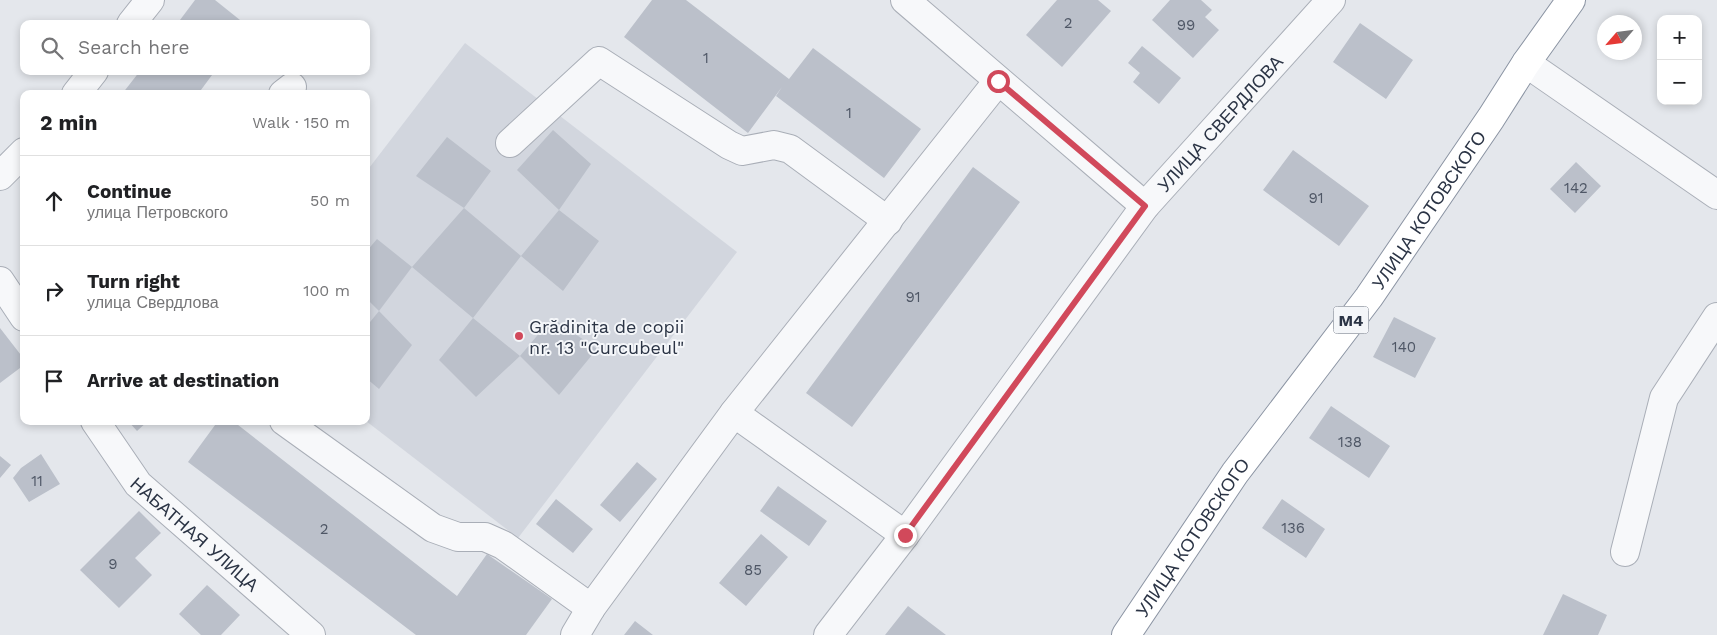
<!DOCTYPE html>
<html lang="en">
<head>
<meta charset="utf-8">
<style>
	body { margin:0; font-family:"Work Sans",sans-serif; background:#f6f6f6; color:#202124 }
	.controls { position:absolute; right:15px; top:15px; display:grid; overflow:hidden; border-radius:10px; box-shadow:0 2px 8px #0003 }
	.controls button { width:45px; height:45px; display:grid; place-items:center; padding:0; border:0; border-bottom:1px solid #e0e0e0; background:#fff; color:#202124; font:25px sans-serif }
	.compass { position:absolute; left:1597px; top:15px; width:45px; height:45px; border-radius:50%; background:#fff; box-shadow:0 2px 8px #0003; rotate:242deg }
	.stop { position:absolute; width:15px; height:15px; margin:-11px; border:4px solid #d1495b; border-radius:50%; background:#fff }
	.stop.end { background:#d1495b; border-color:#fff; box-shadow:0 1px 5px #0008 }
	.list { margin:0; padding:0; list-style:none }
	h2 { display:flex; justify-content:space-between; align-items:center; height:65px; margin:0; padding:0 20px; font-size:21px }
	h2 small { font-size:16px; font-weight:400; color:#757577 }
	.list li { display:grid; grid-template-columns:32px 1fr auto; gap:15px; align-items:center; box-sizing:border-box; height:90px; padding:0 20px; border-top:1px solid #e0e0e0 }
	.list b { display:block; font-size:19px; white-space:nowrap }
	.list p { margin:0; font-size:16px; white-space:nowrap; color:#757577 }
	.list em { font-size:16px; font-style:normal; color:#757577 }
	.icon { flex:none; width:28px; height:28px; fill:none; stroke:currentColor; stroke-width:2; stroke-linecap:round; stroke-linejoin:round }
	.map { position:relative; flex:none; width:1717px; height:635px; overflow:hidden }
	.search { position:absolute; background:#fff; box-shadow:0 2px 8px #0003; left:20px; top:20px; width:350px; height:55px; display:flex; align-items:center; gap:12px; box-sizing:border-box; padding:0 18px; border-radius:10px; color:#757577; font-size:19px }
	.panel { position:absolute; background:#fff; box-shadow:0 2px 8px #0003; left:20px; top:90px; width:350px; height:335px; border-radius:10px }
	.map>svg:first-child { display:block }
	.built { fill:#d2d6de }
	.building { fill:#bbc0ca }
	.lines { fill:none; stroke-linecap:round; stroke-linejoin:round }
	.minor-casing { stroke:#a9aeb7; stroke-width:30 }
	.highway-casing { stroke:#8b94a3; stroke-width:30 }
	.minor { stroke:#f7f8fa; stroke-width:28 }
	.highway { stroke:#fff; stroke-width:28 }
	.route { stroke:#d1495b; stroke-width:6 }
	.poi-dot { fill:#d1495b; stroke:#f4f6f9; stroke-width:2 }
	.labels { text-anchor:middle; dominant-baseline:central; stroke-width:4; stroke-linejoin:round; paint-order:stroke }
	.number-label { font-size:15px; fill:#4f5766 }
	.shield { fill:#f4f6f9; stroke:#676e7b; stroke-width:1 }
	.shield-label { font-size:16px; font-weight:bold; fill:#2b3445 }
	.street-label { font-size:18px; fill:#2b3445; stroke:#f4f6f9 }
	.poi-label { font-size:18px; fill:#2b3445; stroke:#f4f6f9; text-anchor:start }
</style>
</head>
<body>
<div class="map">
<svg width="1717" height="635" viewBox="0 0 1717 635">
	<rect width="100%" height="100%" fill="#e4e7ec"/>
	<path class="built" d="M465,43l272,209 -219,286 -152,-117v-249z"/>
	<path class="building" d="M195,0h20l30,24h-68z
		M652,0h34l103,79 24,-31 108,81 -37,49 -108,-82 6,-9 -34,46 -124,-96z
		M1057,0h41l13,11 -49,56 -36,-32z
		M1170,0h31l11,10 -7,7 14,13 -26,28 -41,-38z
		M1360,23l53,37 -27,39 -53,-37z
		M1142,46l39,32 -22,26 -26,-22 7,-9 -12,-10z
		M140,71h75l-17,23h-76z
		M553,130l38,34 -32,46 -42,-40z
		M447,137l44,34 -27,37 -48,-32z
		M1293,150l76,56 -30,40 -76,-56z
		M1576,162l25,24 -26,27 -25,-24z
		M973,167l47,35 -168,225 -46,-34z
		M464,208l57,48 -48,62 -61,-51z
		M559,210l40,31 -36,50 -42,-35z
		M377,239l35,28 -33,44 33,34 -33,44 -13,-11v-51l13,-16 -13,-13v-46z
		M1394,317l42,21 -21,40 -42,-21z
		M473,318l47,38 -44,41 -37,-37z
		M552,318l45,31 -38,46 -39,-39z
		M0,328l24,31v6l-24,18z
		M1331,406l59,40 -21,32 -60,-40z
		M128,421h20l-11,10z
		M218,421h15l224,175 30,-42 65,45 -26,36h-110l-228,-173z
		M41,454l19,30 -31,18 -16,-24 8,-10z
		M0,456l11,9 -11,13z
		M637,462l20,17 -37,43 -20,-17z
		M778,486l49,35 -18,25 -49,-35z
		M556,499l37,30 -20,24 -37,-29z
		M1282,499l43,30 -19,29 -44,-30z
		M139,511l22,22 -26,25 17,17 -33,33 -39,-38z
		M761,534l27,23 -42,49 -27,-23z
		M207,585l33,30 -19,20h-20l-22,-21z
		M1563,594l44,21 -9,20h-55z
		M908,606l38,29h-61z
		M635,621l18,14h-29z"/>
	<g class="lines">
		<g class="minor-casing">
			<g id="minor">
				<path d="M905,0l240,206"/>
				<path d="M131,24l19,-24"/>
				<path d="M1526,63l191,132"/>
				<path d="M76,94l18,-23"/>
				<path d="M283,94l9,-7"/>
				<path d="M510,143l89,-82 130,84 13,6 32,-6 16,4 98,72"/>
				<path d="M0,176l24,-24"/>
				<path d="M0,281l24,36"/>
				<path d="M734,413l264,-332"/>
				<path id="s1" d="M95,421l43,63 173,151"/>
				<path d="M284,421l149,107 25,9h27l18,8 88,63"/>
				<path d="M1625,552l39,-154 53,-81"/>
				<path d="M575,635l16,-27 143,-195 171,122"/>
				<path id="s2" d="M828,635l77,-100 240,-329 186,-206"/>
			</g>
		</g>
		<g class="highway-casing">
			<g id="highway">
				<path id="s3" d="M1126,635l109,-162 134,-176 122,-179 35,-55 45,-63"/>
			</g>
		</g>
		<use href="#minor" class="minor"/>
		<use href="#highway" class="highway"/>
	</g>
	<g class="lines">
		<path class="route" d="M905,535l240,-329 -147,-125"/>
	</g>
	<circle class="poi-dot" cx="519" cy="336" r="5"/>
	<g class="labels">
		<g class="number-label">
			<text x="1068" y="23">2</text>
			<text x="1186" y="25">99</text>
			<text x="706" y="58">1</text>
			<text x="849" y="113">1</text>
			<text x="1576" y="188">142</text>
			<text x="1316" y="198">91</text>
			<text x="913" y="297">91</text>
			<text x="1404" y="347">140</text>
			<text x="1350" y="442">138</text>
			<text x="37" y="481">11</text>
			<text x="1293" y="528">136</text>
			<text x="324" y="529">2</text>
			<text x="113" y="564">9</text>
			<text x="753" y="570">85</text>
		</g>
		<rect class="shield" x="1333.5" y="306.5" width="35" height="27" rx="4"/>
		<g class="shield-label">
			<text x="1351" y="320">M4</text>
		</g>
		<g class="street-label">
			<text stroke="none"><textPath href="#s2" startOffset="645">УЛИЦА СВЕРДЛОВА</textPath></text>
			<text stroke="none"><textPath href="#s3" startOffset="522">УЛИЦА КОТОВСКОГО</textPath></text>
			<text stroke="none"><textPath href="#s1" startOffset="152">НАБАТНАЯ УЛИЦА</textPath></text>
			<text stroke="none"><textPath href="#s3" startOffset="118">УЛИЦА КОТОВСКОГО</textPath></text>
		</g>
		<g class="poi-label">
			<text x="529" y="326">Grădinița de copii<tspan x="529" dy="21">nr. 13 "Curcubeul"</tspan></text>
		</g>
	</g>
</svg>
<div class="controls">
<button>+</button>
<button>−</button>
</div>
<svg class="compass" viewBox="-18 -18 36 36"><path d="M0-13l5 13h-10z" fill="#e53935"/><path d="M0 13l5-13h-10z" fill="#757577"/></svg>
<div class="stop" style="left:998px;top:81px"></div>
<div class="stop end" style="left:905px;top:535px"></div>
<div class="search"><svg class="icon" aria-label="search" viewBox="0 0 24 24"><circle cx="10" cy="10" r="6"/><path d="M15 15l6 6"/></svg>Search here</div>
<section class="panel">
<h2>2 min<small>Walk · 150 m</small></h2>
<ul class="list">
<li><svg class="icon" aria-label="ahead" viewBox="0 0 24 24"><path d="M12 20V5M6 11l6-6 6 6"/></svg><div><b>Continue</b><p>улица Петровского</p></div><em>50 m</em></li>
<li><svg class="icon" aria-label="right" viewBox="0 0 24 24"><path d="M7 20v-9h11M14 6l5 5-5 5"/></svg><div><b>Turn right</b><p>улица Свердлова</p></div><em>100 m</em></li>
<li><svg class="icon" aria-label="arrive" viewBox="0 0 24 24"><path d="M6 21V4h12l-3 4 3 4H6"/></svg><div><b>Arrive at destination</b></div></li>
</ul>
</section>
</div>
</body>
</html>
